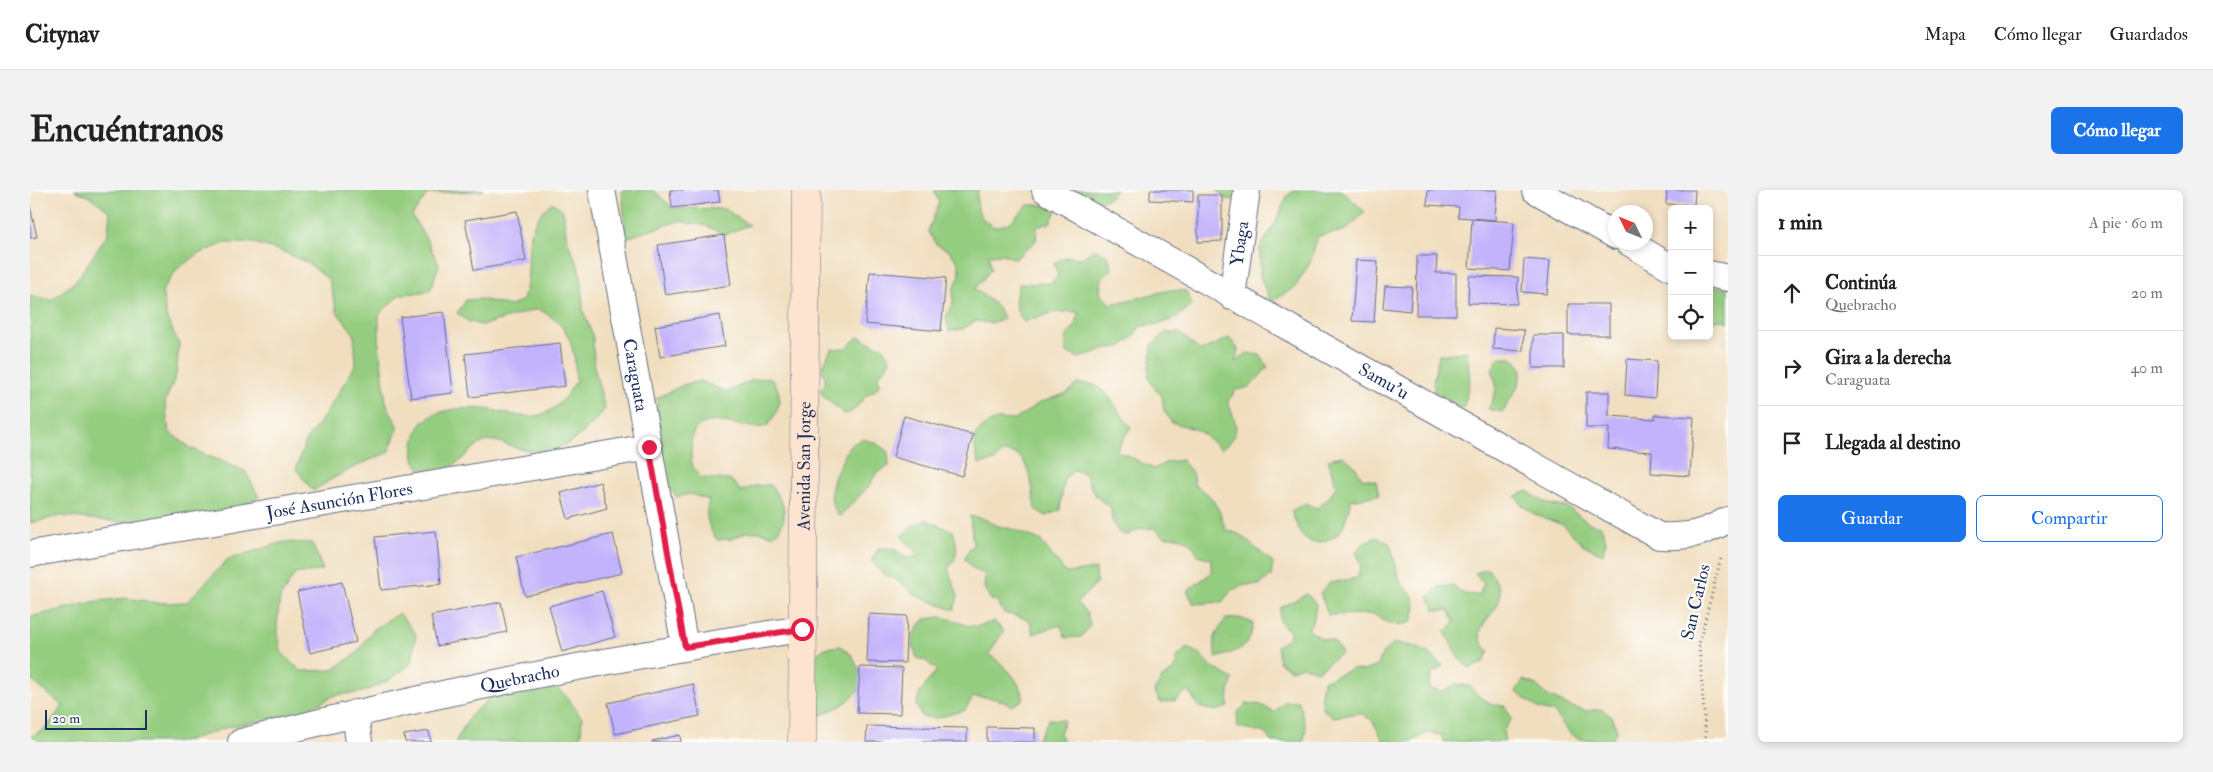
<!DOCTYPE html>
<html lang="es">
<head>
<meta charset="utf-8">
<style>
	body { margin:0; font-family:"IM FELL Double Pica",serif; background:#f2f2f2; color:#222 }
	.controls { position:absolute; right:15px; top:15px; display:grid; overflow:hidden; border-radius:8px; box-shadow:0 2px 8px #0003 }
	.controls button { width:45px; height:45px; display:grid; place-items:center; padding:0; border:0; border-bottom:1px solid #e0e0e0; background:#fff; color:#222; font:25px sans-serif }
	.compass { position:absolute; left:1578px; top:15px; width:45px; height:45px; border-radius:50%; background:#fff; box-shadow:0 2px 8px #0003; rotate:313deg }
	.scale { position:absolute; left:15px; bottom:12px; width:102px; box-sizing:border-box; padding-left:5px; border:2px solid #1b2f5e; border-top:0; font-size:14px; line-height:18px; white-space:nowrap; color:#1b2f5e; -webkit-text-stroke:4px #fdfcf7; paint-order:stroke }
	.stop { position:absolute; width:15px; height:15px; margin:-11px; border:4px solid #e11d48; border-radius:50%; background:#fff }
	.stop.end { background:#e11d48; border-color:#fff; box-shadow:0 1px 5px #0008 }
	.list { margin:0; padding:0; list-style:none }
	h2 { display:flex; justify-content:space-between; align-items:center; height:65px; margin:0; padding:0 20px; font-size:21px }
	h2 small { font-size:16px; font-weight:400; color:#767676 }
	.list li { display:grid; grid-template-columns:32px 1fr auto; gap:15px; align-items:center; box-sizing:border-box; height:75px; padding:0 20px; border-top:1px solid #e0e0e0 }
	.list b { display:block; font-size:19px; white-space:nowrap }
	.list p { margin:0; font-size:16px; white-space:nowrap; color:#767676 }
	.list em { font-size:16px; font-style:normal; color:#767676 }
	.actions { display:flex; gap:10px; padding:15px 20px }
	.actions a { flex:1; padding:11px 0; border:1px solid #1a73e8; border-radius:8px; text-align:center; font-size:18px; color:#1a73e8 }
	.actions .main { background:#1a73e8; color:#fff }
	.icon { flex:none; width:28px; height:28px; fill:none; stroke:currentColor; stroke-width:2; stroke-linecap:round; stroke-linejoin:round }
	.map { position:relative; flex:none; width:1698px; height:552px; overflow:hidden; border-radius:8px }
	header { display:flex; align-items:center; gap:30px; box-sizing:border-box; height:70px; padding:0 25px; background:#fff; border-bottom:1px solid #e0e0e0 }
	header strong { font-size:24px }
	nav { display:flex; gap:28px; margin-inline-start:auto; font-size:18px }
	.intro { display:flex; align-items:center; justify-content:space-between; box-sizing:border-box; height:120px; padding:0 30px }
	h1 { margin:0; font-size:35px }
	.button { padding:12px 22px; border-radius:8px; background:#1a73e8; color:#fff; font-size:18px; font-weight:700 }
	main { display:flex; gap:30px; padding:0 30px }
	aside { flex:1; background:#fff; border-radius:8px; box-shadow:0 2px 8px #0003 }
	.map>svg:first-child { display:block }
	.green { fill:#95cd80; stroke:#587e6f }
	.building { fill:#c3b3fc }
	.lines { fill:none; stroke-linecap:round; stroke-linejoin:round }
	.street-casing { stroke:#666c80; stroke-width:28 }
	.secondary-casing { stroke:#666c80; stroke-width:29 }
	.path { stroke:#666c80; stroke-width:3; stroke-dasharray:1 4; stroke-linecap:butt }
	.street { stroke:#fff; stroke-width:26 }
	.secondary { stroke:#fde4d0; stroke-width:28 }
	.route { stroke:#e11d48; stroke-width:6 }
	.labels { text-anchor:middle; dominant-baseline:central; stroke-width:4.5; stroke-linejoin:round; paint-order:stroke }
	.street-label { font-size:18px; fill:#1b2f5e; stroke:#fdfcf7 }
</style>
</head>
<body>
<header>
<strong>Citynav</strong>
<nav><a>Mapa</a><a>Cómo llegar</a><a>Guardados</a></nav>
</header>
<div class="intro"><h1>Encuéntranos</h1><a class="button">Cómo llegar</a></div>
<main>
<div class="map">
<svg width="1698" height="552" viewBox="0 0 1698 552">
	<rect width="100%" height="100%" fill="#fdfcf7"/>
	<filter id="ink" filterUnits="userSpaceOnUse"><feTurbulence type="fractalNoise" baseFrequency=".02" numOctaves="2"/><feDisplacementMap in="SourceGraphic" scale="10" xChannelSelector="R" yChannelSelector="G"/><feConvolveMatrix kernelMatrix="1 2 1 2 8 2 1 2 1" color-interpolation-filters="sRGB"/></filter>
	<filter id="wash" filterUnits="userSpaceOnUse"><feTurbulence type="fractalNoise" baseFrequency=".0096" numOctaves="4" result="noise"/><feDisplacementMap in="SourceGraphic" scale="20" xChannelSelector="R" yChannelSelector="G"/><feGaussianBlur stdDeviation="1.12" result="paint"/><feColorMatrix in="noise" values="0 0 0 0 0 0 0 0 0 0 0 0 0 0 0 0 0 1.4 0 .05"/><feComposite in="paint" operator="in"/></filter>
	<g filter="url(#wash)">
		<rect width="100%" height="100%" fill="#f1debf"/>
		<path class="green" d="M45,0h409l-57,4 -15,22 15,24 12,25 -9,26 -31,4 -20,20v30l7,57 12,26 -10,25c-27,10 -51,22 -75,38l-17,-22 10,-29 19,-25 31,-51 -2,-30 -17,-22 -8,-32 -21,-17 -27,-12 -27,-8h-28l-26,10 -23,16 -15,22 5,28 12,25 -3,31 -11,27 4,30 23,17 53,22 14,26 -24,14 -55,9 -61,2 -59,-6 -30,7v-228l21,5 25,-19 32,-47 2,-22 -18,-14z
			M592,0h31l20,18 52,1 24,16 -25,10 -17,-9 -28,-5 -53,17z
			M904,0h46l-3,3c0,19 1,24 17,34l14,-3 20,-19h15l13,6 -6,12 -13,4 -1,14 -21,18 -12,-5 -14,1 2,14 -16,20 22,17 7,13 -14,4 -14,-2 -13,8 -14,2 -3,-14 7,-13v-14l7,-15 -2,-13 -9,-11 -13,-7 -8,-13 11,-28z
			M1040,0h46l-7,8 -37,15z
			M1187,0h25l-9,10 -7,-1z
			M1265,0h46l24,22 -20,19 -27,5 -8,27 -15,24 -24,15 -11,-25v-29l16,-26 11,-26z
			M522,12l11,8 4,30 11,25 4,17 1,28 10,27 1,29 11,43c-26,30 -45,50 -88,39 -8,-2 -21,-9 -29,-7 -14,3 -23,17 -34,24 -8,7 -18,8 -29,9 -12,-11 -13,-17 -10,-34 4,-31 42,-33 68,-31 20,1 36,11 57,6 17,-5 27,-20 36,-34 -2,-35 -4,-55 -38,-72l-55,16 -14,-3 -12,-9 9,-13 14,-1 31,7 12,-6c13,-38 -7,-67 29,-98z
			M1064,59l14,6 4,14 -11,11 -1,14 11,10 59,-14 16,1 6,13c-15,17 -30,21 -52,22l-7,11 -12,10 -14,1 -28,10 -13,-6v-15l9,-11 3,-14c-20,-2 -35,3 -54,10 -11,-14 -10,-21 -5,-38l31,-1 8,-6 -4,-14 12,-6 16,1z
			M1679,96l19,2v35l-3,-3 -16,1z
			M1135,143h15l20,18 29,-13 9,11 -2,13 11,-9 13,2 8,12 -18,20 -14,3 -8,11c7,22 16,33 -7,48l-23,-19 -27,-8 -7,-12 -2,-14c-22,-21 -11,-25 -10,-51z
			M828,147c9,2 15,9 24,10l8,12 -3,7 -9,10 2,8c-4,7 -9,8 -15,13 -8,8 -9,15 -21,17 -9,-10 -19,-12 -24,-24l5,-6v-8l-4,-6 10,-21 15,-1z
			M1437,161l3,29 -6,27 -27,2 -4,-28 6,-26z
			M1468,168h16l8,11 -3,15 -16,28 -15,-3c8,-16 11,-21 4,-39z
			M740,187c15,18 11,32 -3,49 -5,1 -11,2 -16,1 -22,-3 -61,-18 -60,20 0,17 -1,18 10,31l30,2 10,11 14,-5 15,-1c15,18 21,32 4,51l-13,-4h-15l-14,7 -15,1c-9,-14 -13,-23 -8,-40l-19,-6 -13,3 -9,-10 -7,-28 -4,-61 26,-13 17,-4 27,11 25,-12z
			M1047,194c5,0 12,-1 17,1 17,7 24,29 37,42l-15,24 13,5 25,13 13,-7 15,-2 10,12 3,14c22,11 23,23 31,44l13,4 34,29 -2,13 -12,9h-14l-13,5 -10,12 -28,2 -7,-13 24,-18v-14l-13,-4c-9,-17 -15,-19 -33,-18l-11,-9 -14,1 -13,6 -8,-2 -7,-12 -1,-14c-16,-9 -20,-16 -25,-33l-12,-4 -10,9 -4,31 -14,6 -11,-7c-1,-14 -5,-47 -18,-54 -4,-2 -9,-2 -13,-3l-10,9 -15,3 -4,-14v-14l10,-11 14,-6 16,1 24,-17 28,-10z
			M832,249l14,4 12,9 1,14 -13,7 -6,12 -31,32 -7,-12 -1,-14 4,-15 14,-30z
			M1313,266l12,10 7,12 14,3 3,14 -28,5c-7,25 -7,40 -38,43l-12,-8 -10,-24 13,-7 13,4 11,-9 8,-12 -8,-28z
			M1498,301l12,9 12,5 15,2 22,16 12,3 5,14 -3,14 -20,-9 -20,-20 -27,-10 -12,-8 -9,-11z
			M940,326l14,3 14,7 14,3 28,11 26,33 30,-4 1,14 -20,20 10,10 3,13 -9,11 -15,1 -6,-13 -27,9 -3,-14 -26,-7 -8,-13h-5l-7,-12 1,-14 -12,-5 -9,-11 9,-13z
			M896,330l27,11c5,17 6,24 -5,38l10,27 -4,14 -40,-15 -9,-10 -24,-13 -10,-11 8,-13 15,1 12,9 14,-2 -19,-20 11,-9z
			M1348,347l12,7 11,40 11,10 4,14 -4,14c-16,5 -25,3 -38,-8l-46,1 -8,-22 9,-10 28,-5 4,-13 -5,-14 10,-10z
			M254,352l28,1 11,27 -28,4 -15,24 -3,27 4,27 20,19 31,-1 25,-17 16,-23 26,-17 17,21 -4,29 -24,18 -25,11 -28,3 -51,28 -29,-1 -27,5 -45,15h-153v-5l15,-8 18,-23 -33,-27v-62l67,-16 30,-3 31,5 29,-1 41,-43z
			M1458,379c5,7 12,16 12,26 0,21 -36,32 -11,56l-6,12 -13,5 -11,-9 -14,-27 10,-10 -6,-12h-14l-7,-13 10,-10 14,-1 12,8 15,1 5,-12 -9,-10z
			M1277,404l9,10 -2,14 -6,11 12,9 13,3 9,12 -25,18 -14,-5 -12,4 -12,-8 -2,-16 12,-8 1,-6 -10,-10v-14z
			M910,427c27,4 25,16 54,4l10,10 -15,23c19,15 28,22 35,45l-12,7c-13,-7 -24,-10 -39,-9l-8,13 -28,8 -15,-1 -6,-12 4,-13 17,-22 -11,-9 -9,-3c-7,-18 -5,-25 8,-39z
			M1210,428l13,5c-2,26 -15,27 -36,35 -6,-18 -2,-24 9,-39z
			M1364,454c20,0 37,7 49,23l-12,7 -2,15 15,2 12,-7 14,2c10,13 18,19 35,20l7,13 -9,12 2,11h-62l-1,-7 -15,-2 -17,9h-26l-12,-22 -12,-7 -27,4 -10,-8 -2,-15 2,-13 30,-12 11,2 14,-6 5,-13z
			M810,456l11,8 13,25c-9,24 -32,32 -55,40l3,-61 13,-10z
			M1157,458l13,6 9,11 24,14 -4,13 -1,15 -14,4 -15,-4 -11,-17 -12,10 -15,3 -7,-12 8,-13 12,-8 3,-13z
			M1493,490l13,5 10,10 26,12 14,4 15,-2 11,8 5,13 -5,9c-38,2 -37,3 -58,-27l-15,-3 -23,-17z
			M493,495c19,1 35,-2 47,16 5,6 6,11 12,16l-1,18 -6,7h-120l16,-27 21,-19z
			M1269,511l7,29 -3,12h-32l-5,-9 -28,-6 -1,-14 10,-10 14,2 13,7 10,-10z
			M1019,529l15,1 -4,14 3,8h-27z"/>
		<g id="blocks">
			<path class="building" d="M640,0h48l2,12 -48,6z
				M1120,0h43v12l-43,-2z
				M1398,0h69l-2,30 -37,-3 1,-10 -32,-2z
				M1637,0h28l-1,15 -28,-1z
				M1168,5h24v46l-24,1z
				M0,16l7,31 -7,1z
				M487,21l9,50 -52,9 -9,-50z
				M1442,29l42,3 -4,49 -41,-3z
				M694,45l7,50 -66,10 -7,-50z
				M1387,66h20l-1,17h20v42h-40z
				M1494,69l26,2 -3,33 -25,-2z
				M1326,70l22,1 -4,61 -22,-1z
				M840,82l76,6 -5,53 -76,-7z
				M1439,86l49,1 -1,27 -49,-1z
				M1355,96l27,1 -2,24 -27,-3z
				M1538,114h41v31h-41z
				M414,122l9,81 -42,5 -11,-81z
				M690,125l5,31 -65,11 -5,-31z
				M1464,138l30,2 -1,21 -30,-2z
				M1503,145h31v33h-31z
				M530,153l5,43 -95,11 -5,-43z
				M1597,169l30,2 -2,37 -30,-3z
				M1556,202h23v24l46,3v-4l39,2 -4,59 -39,-3 1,-21 -44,-3 1,-21h-23z
				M874,226l69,19 -11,41 -69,-19z
				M570,292l7,26 -39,11 -7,-26z
				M406,341l5,53 -60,6 -6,-53z
				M583,344l9,39 -97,23 -9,-39z
				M312,392l14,60 -46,11 -13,-61z
				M572,401l13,46 -53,15 -13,-46z
				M471,412l6,30 -70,14 -6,-30z
				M839,424l38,2 -2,47 -38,-1z
				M830,477l42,1 -2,46 -43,-1z
				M663,494l7,32 -85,18 -7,-31z
				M837,536l100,2v14h-101z
				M957,537l48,1v14h-48z
				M399,541l2,11h-26l-1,-7z
				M650,545l1,7h-29v-1z"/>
		</g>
	</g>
	<g filter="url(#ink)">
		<use href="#blocks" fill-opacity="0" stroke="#666c80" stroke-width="1"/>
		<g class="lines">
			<g class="street-casing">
				<g id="street">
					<path id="s1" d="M572,0l83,457"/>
					<path id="s2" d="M1015,0l614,346c31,1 42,-2 69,-16"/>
					<path d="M1505,0l81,46"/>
					<path d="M1598,52l44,26"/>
					<path d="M1679,84l19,4"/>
					<path id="s3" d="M1202,107l15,-107"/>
					<path id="s4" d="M0,364l619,-107"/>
					<path d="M325,523l4,29"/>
					<path id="s5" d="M211,552c185,-48 373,-85 561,-113"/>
				</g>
			</g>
			<g class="secondary-casing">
				<g id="secondary">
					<path id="s6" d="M772,552l4,-552"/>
				</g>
			</g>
			<path class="path" d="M1676,552l-7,-98 22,-86"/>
			<use href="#street" class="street"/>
			<use href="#secondary" class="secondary"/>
		</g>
	</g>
	<g class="lines" filter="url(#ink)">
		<path class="route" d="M619,257l36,200 117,-18"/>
	</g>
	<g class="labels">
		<g class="street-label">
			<text stroke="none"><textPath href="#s3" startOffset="54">Ybaga</textPath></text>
			<text stroke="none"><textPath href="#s1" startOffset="188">Caraguata</textPath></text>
			<text stroke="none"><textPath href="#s2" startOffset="389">Samu'u</textPath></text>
			<text stroke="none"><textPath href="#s6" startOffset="276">Avenida San Jorge</textPath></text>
			<text stroke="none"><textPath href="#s4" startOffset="314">José Asunción Flores</textPath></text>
			<text transform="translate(1666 412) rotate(-77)">San Carlos</text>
			<text stroke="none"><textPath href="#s5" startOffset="286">Quebracho</textPath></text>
		</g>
	</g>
</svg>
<div class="controls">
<button>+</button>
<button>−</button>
<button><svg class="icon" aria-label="locate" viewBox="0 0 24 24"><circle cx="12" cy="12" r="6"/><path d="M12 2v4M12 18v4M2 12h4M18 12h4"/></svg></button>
</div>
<svg class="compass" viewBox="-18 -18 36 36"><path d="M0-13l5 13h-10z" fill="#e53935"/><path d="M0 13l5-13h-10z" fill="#767676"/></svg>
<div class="scale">20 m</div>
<div class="stop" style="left:772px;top:439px"></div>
<div class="stop end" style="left:619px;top:257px"></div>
</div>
<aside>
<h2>1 min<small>A pie · 60 m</small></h2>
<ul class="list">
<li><svg class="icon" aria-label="ahead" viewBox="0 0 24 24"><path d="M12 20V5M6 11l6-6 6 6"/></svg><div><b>Continúa</b><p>Quebracho</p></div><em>20 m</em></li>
<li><svg class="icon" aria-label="right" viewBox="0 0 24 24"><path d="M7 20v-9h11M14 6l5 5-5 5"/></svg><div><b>Gira a la derecha</b><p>Caraguata</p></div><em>40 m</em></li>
<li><svg class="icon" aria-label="arrive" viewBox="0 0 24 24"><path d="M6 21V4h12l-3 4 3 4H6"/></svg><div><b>Llegada al destino</b></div></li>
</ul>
<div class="actions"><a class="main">Guardar</a><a>Compartir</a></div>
</aside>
</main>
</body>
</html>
